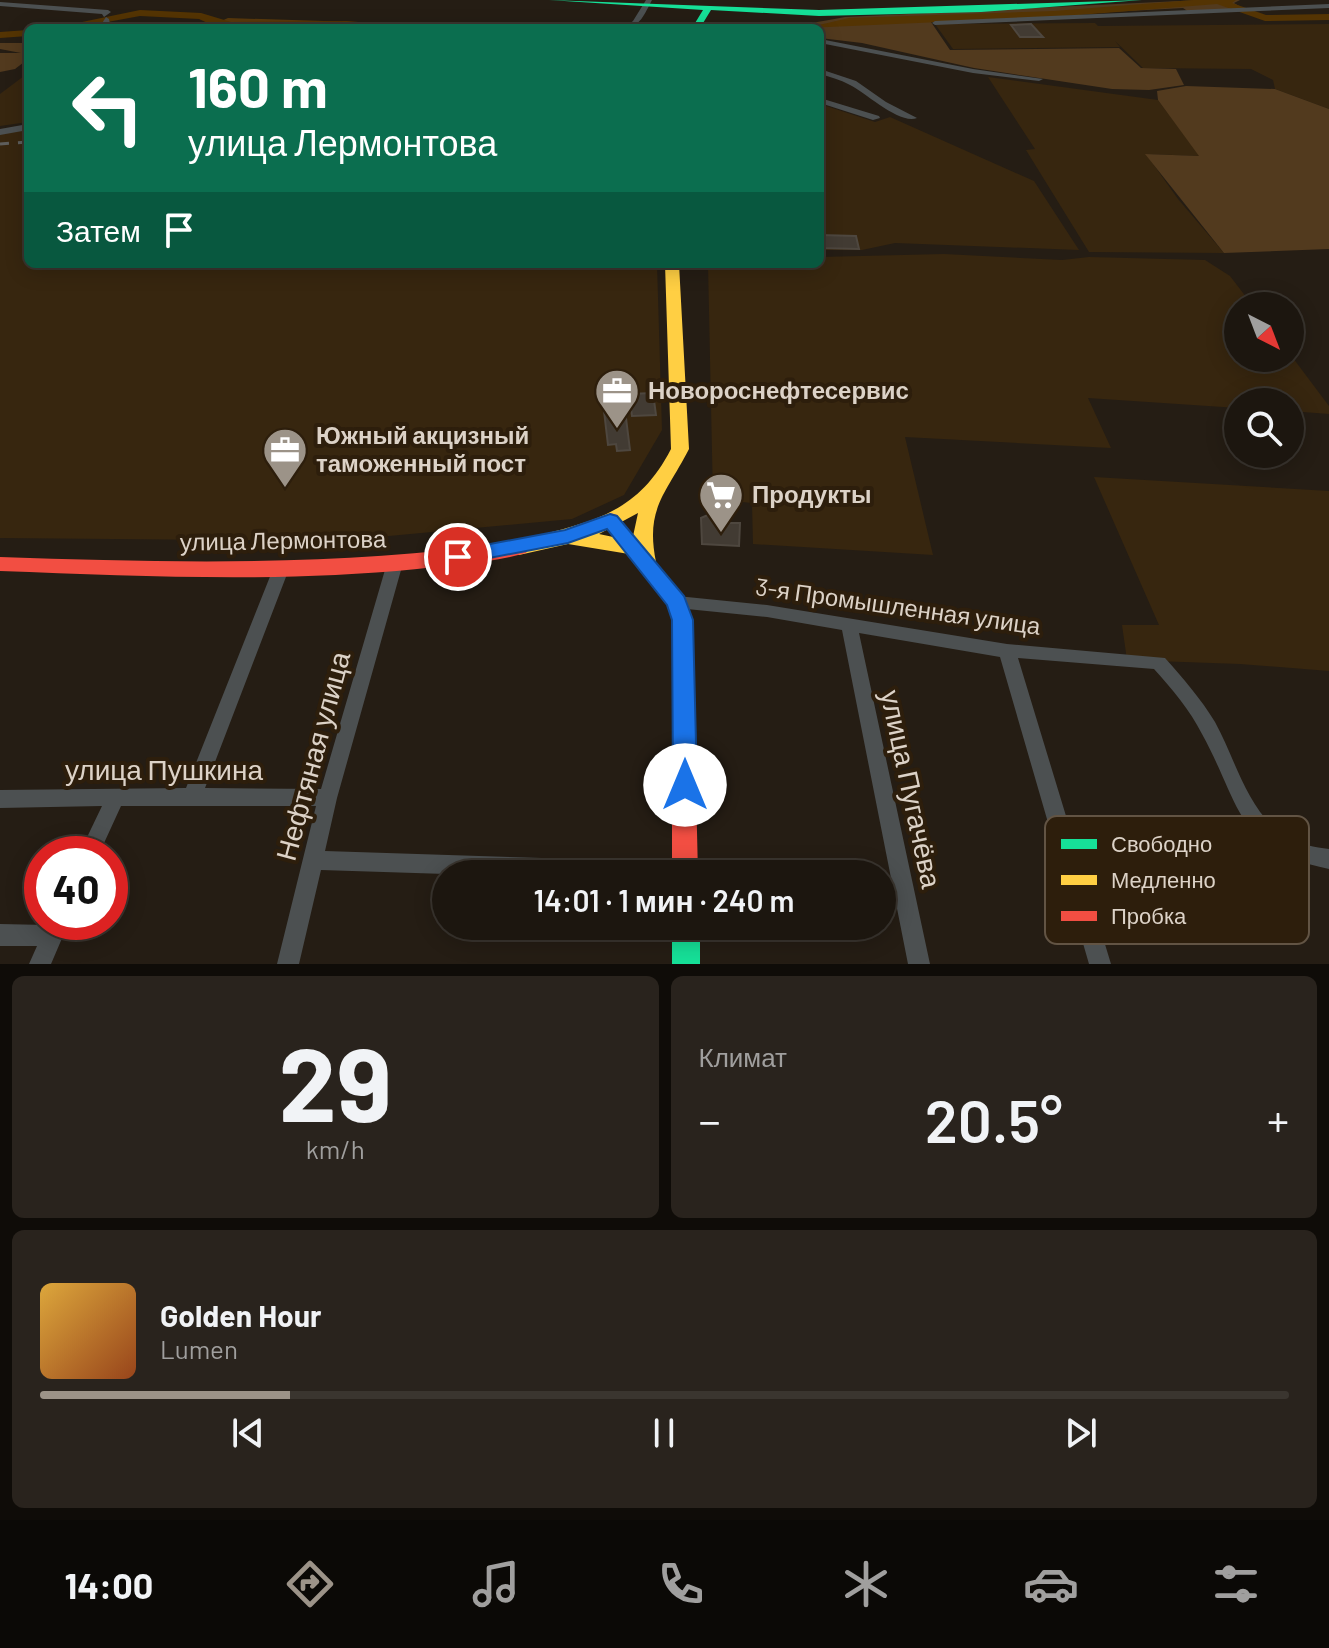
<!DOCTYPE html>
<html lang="ru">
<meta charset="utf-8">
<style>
body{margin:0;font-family:Barlow,sans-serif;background:#29231d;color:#f1f3f6;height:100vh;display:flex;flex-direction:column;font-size:30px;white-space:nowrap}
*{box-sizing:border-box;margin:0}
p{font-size:26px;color:#a09f9e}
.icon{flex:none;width:44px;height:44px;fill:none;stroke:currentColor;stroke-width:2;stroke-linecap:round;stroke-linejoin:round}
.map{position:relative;height:964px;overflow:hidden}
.drawer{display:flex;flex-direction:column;gap:12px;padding:12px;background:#0f0c08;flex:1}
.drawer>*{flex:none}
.top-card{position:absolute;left:24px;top:24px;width:800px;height:244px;border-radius:12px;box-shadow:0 4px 20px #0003,0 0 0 2px #3a352f;background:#0b6e4f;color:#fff;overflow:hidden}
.needle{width:52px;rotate:138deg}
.fabs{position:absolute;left:1224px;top:292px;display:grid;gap:16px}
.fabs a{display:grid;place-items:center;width:80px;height:80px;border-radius:50%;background:#1c160f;box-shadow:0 4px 20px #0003,0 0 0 2px #3a352f;font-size:40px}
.speed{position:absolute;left:24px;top:836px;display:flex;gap:16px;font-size:40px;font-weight:700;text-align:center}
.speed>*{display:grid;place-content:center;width:104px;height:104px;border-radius:50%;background:#1c160f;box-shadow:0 4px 20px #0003,0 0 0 2px #3a352f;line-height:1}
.speed .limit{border:12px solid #d22;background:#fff;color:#111}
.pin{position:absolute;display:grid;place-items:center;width:68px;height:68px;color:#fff;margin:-34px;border:4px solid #fff;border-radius:50%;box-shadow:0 2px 8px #0007}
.me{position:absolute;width:88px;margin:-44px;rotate:0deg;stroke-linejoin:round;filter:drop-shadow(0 0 6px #0008)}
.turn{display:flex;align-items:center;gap:28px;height:168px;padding:0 32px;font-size:36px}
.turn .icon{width:104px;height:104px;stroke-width:2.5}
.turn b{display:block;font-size:56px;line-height:68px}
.then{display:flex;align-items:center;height:76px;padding:0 32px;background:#0003;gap:16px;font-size:30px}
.big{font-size:60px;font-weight:600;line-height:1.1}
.drawer .widget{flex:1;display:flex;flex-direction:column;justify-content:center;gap:12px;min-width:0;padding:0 28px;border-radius:12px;background:#29231d}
.drawer .dial{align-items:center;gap:0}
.dial b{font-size:104px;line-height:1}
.song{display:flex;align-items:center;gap:24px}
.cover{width:96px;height:96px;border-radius:12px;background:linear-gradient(135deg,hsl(40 70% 55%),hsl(20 70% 35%))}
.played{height:8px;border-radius:4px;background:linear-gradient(90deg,#9c9388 20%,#3a352f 20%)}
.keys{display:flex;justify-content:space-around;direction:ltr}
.heat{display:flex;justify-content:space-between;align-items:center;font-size:44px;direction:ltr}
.drawer .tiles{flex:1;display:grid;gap:12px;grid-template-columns:1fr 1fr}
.widget:last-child{grid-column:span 2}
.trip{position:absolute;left:432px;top:860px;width:464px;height:80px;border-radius:40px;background:#1c160f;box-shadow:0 4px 20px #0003,0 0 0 2px #3a352f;font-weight:600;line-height:80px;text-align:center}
.menu{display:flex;height:128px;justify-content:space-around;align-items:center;background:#0b0906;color:#a09f9e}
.menu .icon{width:56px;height:56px}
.menu .selected{color:#9c9388}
.menu b{font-size:36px;color:#f1f3f6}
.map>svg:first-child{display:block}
.built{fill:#37260f}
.green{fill:#523a1e}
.forest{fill:#59390c}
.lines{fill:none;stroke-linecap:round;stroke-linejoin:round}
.river{fill:#543403;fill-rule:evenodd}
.building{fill:#423b33;stroke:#4e473f;stroke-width:2}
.street{fill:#4c5051;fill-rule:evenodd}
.fast{fill:#16e098;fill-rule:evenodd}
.slow{fill:#ffcf43;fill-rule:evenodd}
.jam{fill:#f24e42;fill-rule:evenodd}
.rail{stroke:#5e5e5c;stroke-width:3;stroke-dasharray:9 9;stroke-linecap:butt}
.route{fill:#1a73e8;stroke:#114b97;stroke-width:2}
.labels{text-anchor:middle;stroke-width:8;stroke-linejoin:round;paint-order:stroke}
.poi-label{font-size:24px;font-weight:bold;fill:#dcd2c7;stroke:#2d1e0c;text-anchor:start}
.street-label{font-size:24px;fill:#dcd2c7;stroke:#2d1e0c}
.near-street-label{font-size:28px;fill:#dcd2c7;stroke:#2d1e0c}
.key{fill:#2d1e0c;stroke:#625444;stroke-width:2}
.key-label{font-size:22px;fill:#dcd2c7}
</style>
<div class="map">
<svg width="1329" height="964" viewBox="0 0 1329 964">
<rect width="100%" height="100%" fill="#251d14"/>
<g class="built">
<polygon points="1095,23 1098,26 1329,24 1329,109 1275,89 1273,80 1251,69 1143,68 1115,41 1120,47 953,49 935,24"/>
<polygon points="28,73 28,122 0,126 0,94"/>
<polygon points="988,77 1158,100 1200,156 1146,154 1178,199 1224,253 1089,252 1026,150 1035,149"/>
<polygon points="820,104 875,122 890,117 1034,181 1079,250 895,243 862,250 820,250"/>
<polygon points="28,129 28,264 657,264 662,430 624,495 572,519 335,541 0,538 0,134"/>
<polygon points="944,254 1062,260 1089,257 1205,260 1230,276 1253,306 1238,306 1238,358 1290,358 1290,354 1329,406 1329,414 1290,411 1290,402 1238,402 1238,408 1088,398 1111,448 905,437 933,555 753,544 752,503 713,499 708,264 820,264 820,257"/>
<polygon points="1094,477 1329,491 1329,671 1240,664 1127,660 1122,625 1159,625"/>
</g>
<g class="green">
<path d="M 1201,0 L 1240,0 L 1234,3 L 1244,9 L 1189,12 L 1183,8 L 931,22 L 950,50 L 1119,48 L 1141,68 L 1176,69 L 1184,85 L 1149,90 L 1112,89 L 974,68 L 862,43 L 820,38 L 820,28 L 702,28 L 708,22 C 747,38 805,24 845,17 Z"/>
<polygon points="0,43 28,43 28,59 15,69 0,72 0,53 21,53 0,49"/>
<polygon points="1186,86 1275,89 1329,109 1329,249 1224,253 1145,154 1199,156 1158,100 1157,91"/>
</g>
<polygon class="forest" points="228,18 386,23 435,28 212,25"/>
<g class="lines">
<g class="river">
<polygon points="1193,0 1236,0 1232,3 1266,15 1329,14 1329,20 1265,21 1217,4 1054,17 806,28 849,18 1054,11"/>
<polygon points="140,10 201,13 231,22 347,21 394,25 399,28 228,28 214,26 199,19 140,16 75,28 53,28"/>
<polygon points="679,22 712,28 655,28"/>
<polygon points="28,30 28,36 0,38 0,32"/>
</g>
</g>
<g class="building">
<polygon points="1031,24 1043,37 1020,37 1011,25"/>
<polygon points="820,235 856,236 859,249 820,248"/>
<polygon points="653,393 656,415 632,416 629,394"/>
<polygon points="625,410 630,450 617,451 616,444 608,445 604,411"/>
<polygon points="710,514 726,514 729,523 740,523 739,546 702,544 701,518"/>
</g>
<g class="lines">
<g class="street">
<path d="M 646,0 L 652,0 C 645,13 640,28 624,28 L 633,21 Z"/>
<polygon points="0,2 108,10 111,12 104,17 102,14 0,6"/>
<polygon points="1329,4 1329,8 935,25 932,23 935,21"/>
<polygon points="106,17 109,19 110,24 106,28 99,28"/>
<polygon points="601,26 604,27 605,28 598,28"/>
<polygon points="820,39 973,69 1043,79 1039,81 973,73 820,43"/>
<path d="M 820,69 L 856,81 L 886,102 L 917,118 C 900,125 866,93 850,85 C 841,80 830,77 820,74 Z"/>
<polygon points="820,98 879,116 880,118 873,120 820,103"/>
<polygon points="28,124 28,130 0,135 0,129"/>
<polygon points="395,557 400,559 403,563 337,798 325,851 542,858 549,861 552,868 549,874 446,874 321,870 299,964 277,964 316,806 121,806 99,854 79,854 102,806 0,808 0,790 186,788 273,569 276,565 286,565 289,569 205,788 321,789 387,563 390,559"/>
<path d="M 677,596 L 767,605 L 1007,644 L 1165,658 C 1183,678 1201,699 1215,722 C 1236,760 1248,814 1287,837 C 1300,845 1315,847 1329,849 L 1329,869 C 1235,849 1242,807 1202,734 C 1190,710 1172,689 1154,669 L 1018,658 L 1111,964 L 1089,964 L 1000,657 L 859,633 L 930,964 L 908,964 L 842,630 L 767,617 L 677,608 L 671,606 L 669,602 L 671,598 Z"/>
<polygon points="48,922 69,922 51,964 29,964 37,946 0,946 0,924 47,925"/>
</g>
<g class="fast">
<polygon points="549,0 819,10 1142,0 981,12 819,16 711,10 700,28 692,28 703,10"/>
<rect x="672" y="926" width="28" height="38"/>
</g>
<path class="slow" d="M 665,264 L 679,264 L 689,449 C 666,494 645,508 656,562 L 653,567 L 639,567 L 635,555 L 568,544 L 519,555 L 512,553 L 509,548 L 512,543 C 582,522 634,521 671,449 ZM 638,513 L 632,541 L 599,534 Z"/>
<g class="jam">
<polygon points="610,513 617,515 684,597 692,620 698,874 672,874 672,620 667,605 601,520"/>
<path d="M 519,541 L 526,543 L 529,548 L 526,553 C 491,563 452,565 417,569 C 278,583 139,576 0,571 L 0,557 C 174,563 346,567 519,541 Z"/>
</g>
<polyline class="rail" points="0,144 28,142"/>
</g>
<polygon class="route" points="610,514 617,516 684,596 693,620 697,785 693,793 685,796 676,793 673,785 672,620 667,605 607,529 568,543 458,564 451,562 448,557 451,552 458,550 565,530"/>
<defs>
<g id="office-pin" transform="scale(2.3)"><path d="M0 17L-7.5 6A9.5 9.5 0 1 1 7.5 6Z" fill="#9c9388" stroke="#2d1e0c"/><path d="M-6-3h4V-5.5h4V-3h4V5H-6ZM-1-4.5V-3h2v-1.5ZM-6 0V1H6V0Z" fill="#fff"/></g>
<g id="supermarket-pin" transform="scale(2.3)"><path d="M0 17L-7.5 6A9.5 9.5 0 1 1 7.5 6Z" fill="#9c9388" stroke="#2d1e0c"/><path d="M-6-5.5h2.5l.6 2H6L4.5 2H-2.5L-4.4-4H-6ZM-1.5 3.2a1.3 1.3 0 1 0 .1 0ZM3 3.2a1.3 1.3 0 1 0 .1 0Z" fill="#fff"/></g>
</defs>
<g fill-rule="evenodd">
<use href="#office-pin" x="617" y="391"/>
<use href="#office-pin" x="285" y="450"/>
<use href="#supermarket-pin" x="721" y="495"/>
</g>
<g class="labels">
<g class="poi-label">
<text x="648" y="399">Новороснефтесервис</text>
<text x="316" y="444">Южный акцизный<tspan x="316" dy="28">таможенный пост</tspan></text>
<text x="752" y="503">Продукты</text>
</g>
<g class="street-label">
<text transform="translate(283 541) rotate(-1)" y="8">улица Лермонтова</text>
<text transform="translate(898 607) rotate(8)" y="8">3-я Промышленная улица</text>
</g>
<g class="near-street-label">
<text transform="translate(313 756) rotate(-75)" y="10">Нефтяная улица</text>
<text x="164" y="780">улица Пушкина</text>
<text transform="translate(911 789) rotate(78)" y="10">улица Пугачёва</text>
</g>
</g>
<rect x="1045" y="816" width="264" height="128" rx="12" class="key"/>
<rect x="1061" y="839" width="36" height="10" fill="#16e098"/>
<rect x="1061" y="875" width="36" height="10" fill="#ffcf43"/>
<rect x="1061" y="911" width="36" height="10" fill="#f24e42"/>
<g class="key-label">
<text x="1111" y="852">Свободно</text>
<text x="1111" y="888">Медленно</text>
<text x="1111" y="924">Пробка</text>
</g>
</svg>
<div class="fabs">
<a><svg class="needle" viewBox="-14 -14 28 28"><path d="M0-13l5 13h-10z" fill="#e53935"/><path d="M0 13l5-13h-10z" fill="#a09f9e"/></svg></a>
<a><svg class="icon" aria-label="search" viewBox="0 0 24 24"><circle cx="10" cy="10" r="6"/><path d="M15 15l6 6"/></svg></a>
</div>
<div class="speed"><div class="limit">40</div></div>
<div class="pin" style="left:458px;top:557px;background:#d93025"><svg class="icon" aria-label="arrive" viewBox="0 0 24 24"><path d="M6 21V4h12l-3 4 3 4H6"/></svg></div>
<svg class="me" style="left:685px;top:785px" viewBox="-20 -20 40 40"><circle r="19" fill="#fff"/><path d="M0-13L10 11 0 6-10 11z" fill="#1a73e8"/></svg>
<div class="trip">14:01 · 1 мин · 240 m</div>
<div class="top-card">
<div class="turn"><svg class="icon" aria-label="left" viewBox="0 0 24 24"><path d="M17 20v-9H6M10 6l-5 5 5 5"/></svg><div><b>160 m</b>улица Лермонтова</div></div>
<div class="then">Затем<svg class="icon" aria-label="arrive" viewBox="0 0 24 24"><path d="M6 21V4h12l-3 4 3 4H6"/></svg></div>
</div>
</div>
<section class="drawer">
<div class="tiles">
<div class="widget dial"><b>29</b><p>km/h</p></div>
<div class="widget"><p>Климат</p>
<div class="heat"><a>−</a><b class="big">20.5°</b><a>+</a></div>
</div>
<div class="widget">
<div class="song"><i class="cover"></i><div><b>Golden Hour</b><p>Lumen</p></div></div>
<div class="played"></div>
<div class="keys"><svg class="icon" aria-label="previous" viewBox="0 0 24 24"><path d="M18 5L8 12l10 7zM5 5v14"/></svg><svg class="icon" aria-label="pause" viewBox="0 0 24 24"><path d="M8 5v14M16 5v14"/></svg><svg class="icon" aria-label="next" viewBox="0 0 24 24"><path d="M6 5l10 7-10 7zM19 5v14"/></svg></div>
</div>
</div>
</section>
<nav class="menu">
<b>14:00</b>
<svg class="icon selected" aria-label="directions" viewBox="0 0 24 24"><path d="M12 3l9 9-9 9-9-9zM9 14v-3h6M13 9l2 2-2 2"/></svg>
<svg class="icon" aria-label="music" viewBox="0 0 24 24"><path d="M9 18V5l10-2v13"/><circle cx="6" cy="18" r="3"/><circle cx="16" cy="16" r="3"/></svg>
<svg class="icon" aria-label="phone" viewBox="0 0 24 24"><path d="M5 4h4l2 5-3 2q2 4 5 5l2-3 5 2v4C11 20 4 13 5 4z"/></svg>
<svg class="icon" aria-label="climate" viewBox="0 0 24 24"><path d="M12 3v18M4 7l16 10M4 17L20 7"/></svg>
<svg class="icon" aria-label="car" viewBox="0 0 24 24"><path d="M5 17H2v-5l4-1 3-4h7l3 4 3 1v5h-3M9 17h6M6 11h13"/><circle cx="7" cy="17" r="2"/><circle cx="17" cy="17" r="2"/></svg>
<svg class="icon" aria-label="filters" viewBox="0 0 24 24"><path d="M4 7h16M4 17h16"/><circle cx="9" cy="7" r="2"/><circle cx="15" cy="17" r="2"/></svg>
</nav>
